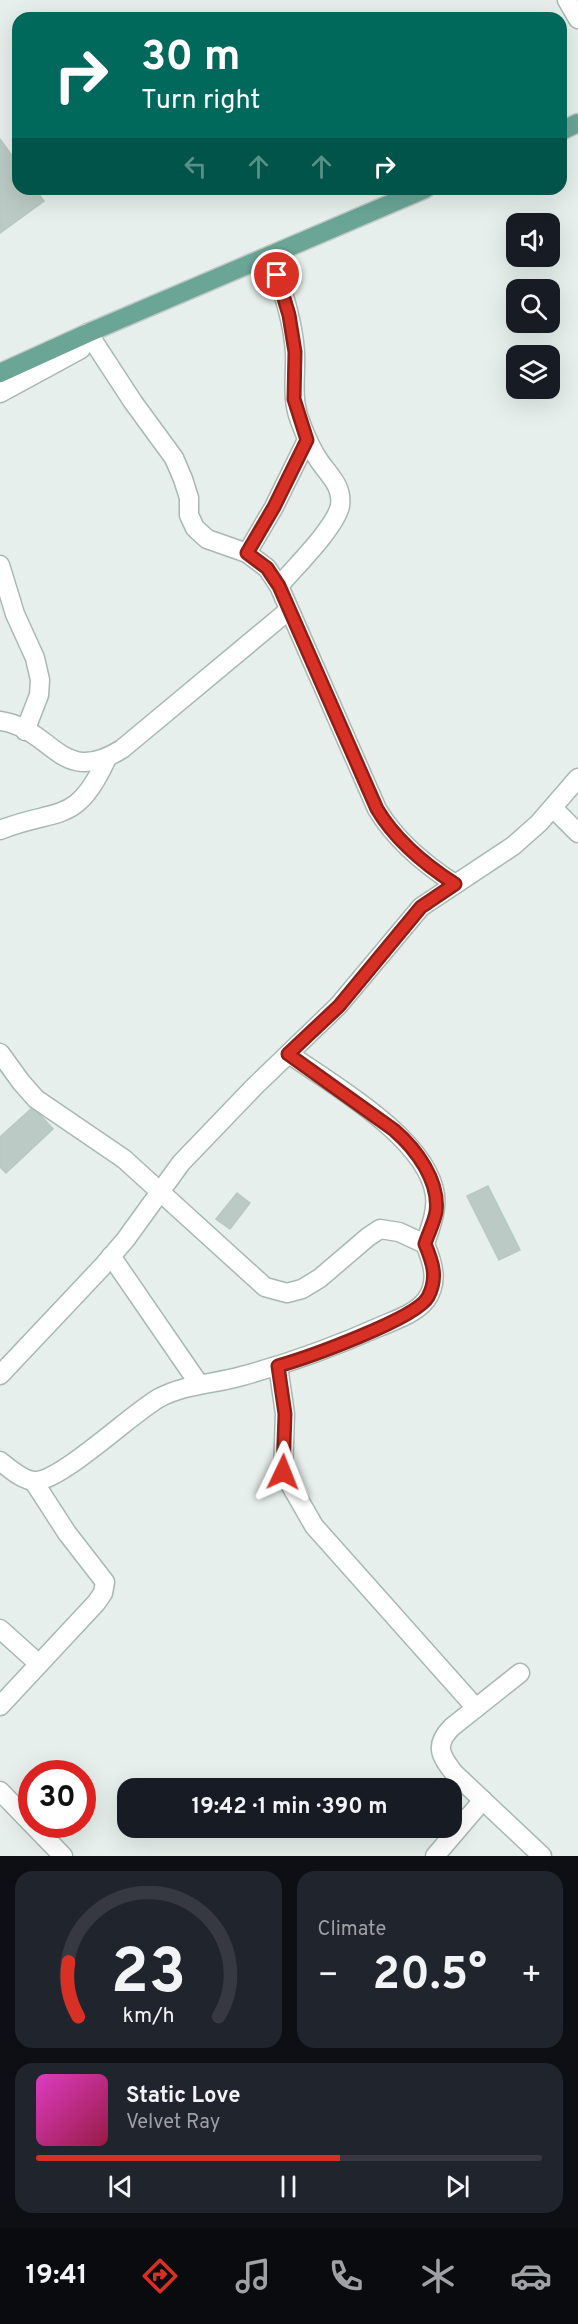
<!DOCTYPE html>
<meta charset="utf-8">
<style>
body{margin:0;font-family:Overpass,sans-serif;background:#20242c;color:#f1f3f6;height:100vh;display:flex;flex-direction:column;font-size:22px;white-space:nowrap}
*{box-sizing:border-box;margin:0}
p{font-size:20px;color:#9ea1a6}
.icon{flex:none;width:33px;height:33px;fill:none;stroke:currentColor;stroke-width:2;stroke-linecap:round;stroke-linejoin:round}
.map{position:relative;height:1856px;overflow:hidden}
.side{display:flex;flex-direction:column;gap:15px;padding:15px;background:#0d0f14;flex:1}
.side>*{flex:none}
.top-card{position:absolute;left:12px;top:12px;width:555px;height:183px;border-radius:18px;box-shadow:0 6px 24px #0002;background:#00695c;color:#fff;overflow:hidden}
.tools{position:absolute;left:506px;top:213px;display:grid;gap:12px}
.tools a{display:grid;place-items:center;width:54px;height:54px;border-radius:12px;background:#171b24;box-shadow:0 6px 24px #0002;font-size:30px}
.speed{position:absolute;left:18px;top:1760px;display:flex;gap:12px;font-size:30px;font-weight:700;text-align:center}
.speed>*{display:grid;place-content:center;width:78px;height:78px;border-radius:50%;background:#171b24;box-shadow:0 6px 24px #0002;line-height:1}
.speed .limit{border:9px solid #d22;background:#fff;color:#111}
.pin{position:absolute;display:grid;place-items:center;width:51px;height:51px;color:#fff;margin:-26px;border:3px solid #fff;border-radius:50%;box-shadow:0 2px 6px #0007}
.me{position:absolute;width:66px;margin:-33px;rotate:2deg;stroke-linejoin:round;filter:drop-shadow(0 0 4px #0008)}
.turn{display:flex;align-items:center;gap:21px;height:126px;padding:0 30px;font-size:27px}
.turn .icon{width:78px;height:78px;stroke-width:2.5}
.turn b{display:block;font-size:42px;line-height:51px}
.lanes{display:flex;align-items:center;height:57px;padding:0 30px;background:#0003;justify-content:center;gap:30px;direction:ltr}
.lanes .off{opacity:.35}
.big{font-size:45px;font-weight:700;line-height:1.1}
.side .widget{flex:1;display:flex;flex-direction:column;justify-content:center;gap:9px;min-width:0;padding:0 21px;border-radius:18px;background:#20242c}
.side .dial{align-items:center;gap:0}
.dial svg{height:156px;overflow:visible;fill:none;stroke:#363941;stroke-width:7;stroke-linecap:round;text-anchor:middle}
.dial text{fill:#f1f3f6;stroke:none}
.song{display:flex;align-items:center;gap:18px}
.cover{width:72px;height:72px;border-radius:9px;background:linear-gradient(135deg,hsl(310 70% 55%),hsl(340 70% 35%))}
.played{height:6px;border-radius:3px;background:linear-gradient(90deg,#d93025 60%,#363941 60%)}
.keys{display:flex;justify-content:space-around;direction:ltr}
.heat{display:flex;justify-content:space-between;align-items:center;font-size:33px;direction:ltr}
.side .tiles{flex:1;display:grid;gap:15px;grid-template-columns:1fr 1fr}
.widget:last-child{grid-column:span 2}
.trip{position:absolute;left:117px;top:1778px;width:345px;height:60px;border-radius:18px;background:#171b24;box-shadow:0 6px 24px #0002;font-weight:700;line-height:60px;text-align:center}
.menu{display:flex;height:96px;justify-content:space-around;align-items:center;background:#090b0e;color:#9ea1a6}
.menu .icon{width:42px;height:42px}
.menu .on{color:#d93025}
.menu b{font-size:27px;color:#f1f3f6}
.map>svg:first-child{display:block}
.building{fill:#bbcac4;stroke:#b8c9c2;stroke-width:1.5}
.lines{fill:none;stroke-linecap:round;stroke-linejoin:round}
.minor-casing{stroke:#a8b8b2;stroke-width:21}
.major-casing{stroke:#c2cac8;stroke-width:21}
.minor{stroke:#fff;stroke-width:18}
.major{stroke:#6aa596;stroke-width:18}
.route-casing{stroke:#8d1f18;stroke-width:15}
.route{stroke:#d93025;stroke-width:10}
</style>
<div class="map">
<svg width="578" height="1856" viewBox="0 0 578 1856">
<rect width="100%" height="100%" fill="#e6efeb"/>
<g class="building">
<polygon points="0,139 18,164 18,189 35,189 44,201 0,233"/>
<polygon points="33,1107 53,1129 6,1173 0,1167 0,1137"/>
<polygon points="488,1186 520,1250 499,1260 467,1196"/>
<polygon points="237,1193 250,1203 230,1229 216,1219"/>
</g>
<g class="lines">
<g class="minor-casing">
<g id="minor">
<polyline points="567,0 578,19"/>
<path d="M 271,255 C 281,287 293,319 295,353 C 296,376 291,398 300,421 C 305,435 311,449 320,462 C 330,476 343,487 340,506 C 335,528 295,567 279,586"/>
<path d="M 88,333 L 133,402 L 174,458 L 183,479 L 189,498 L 189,515 L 195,528 L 207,539 L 247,553 L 267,568 L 279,586 L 377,809 C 396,841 424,864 455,884"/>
<polyline points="0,393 81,349 88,333"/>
<polyline points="247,553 274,507 307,440"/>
<polyline points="0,565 15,614 35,658 40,680 39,695 25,731"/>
<path d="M 0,721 C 53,728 60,788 122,749 L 289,610"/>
<polyline points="553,808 578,833"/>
<path d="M 0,830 C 59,807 76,826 107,758"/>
<path d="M 0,1053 L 21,1082 L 36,1099 L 124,1159 L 265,1287 L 287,1293 L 302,1289 L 320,1278 L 368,1237 L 380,1229 L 399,1232 L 425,1244 C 433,1263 439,1282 426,1300 C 415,1314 395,1320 379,1327 C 334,1347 290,1363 242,1376 C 214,1384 185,1384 159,1398 C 132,1413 60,1482 35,1481 C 23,1481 9,1468 0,1461"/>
<path d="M 289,1054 C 333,1085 427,1138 435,1195 C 437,1212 430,1228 425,1244"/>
<polyline points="111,1256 199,1384"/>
<polyline points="278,1366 285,1414 283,1472 314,1526 476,1708"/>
<polyline points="0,1375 102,1267 126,1239 181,1163 255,1086 338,1006 421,907 513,846 539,823 578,778"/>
<polyline points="0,1629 39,1664"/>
<path d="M 520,1673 L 452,1727 C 434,1745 440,1755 454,1773 L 542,1856"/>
<polyline points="0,1706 96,1603 103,1593 105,1582 67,1533 34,1482"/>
<polyline points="0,1791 63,1856"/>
<polyline points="435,1856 483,1800"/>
</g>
</g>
<g class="major-casing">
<g id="major">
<polyline points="561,131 578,123"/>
<polyline points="0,373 88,333 425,189"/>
</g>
</g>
<use href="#minor" class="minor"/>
<use href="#major" class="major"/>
</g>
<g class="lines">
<g class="route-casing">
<path id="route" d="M 277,275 L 289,315 L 295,352 L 294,399 L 307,440 L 274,507 L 247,553 L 267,568 L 279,586 L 377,809 C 396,841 424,864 455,884 L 421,907 L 339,1006 L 288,1054 L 394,1130 C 416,1149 440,1181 436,1212 C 434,1223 428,1234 425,1244 C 433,1263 438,1278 428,1297 C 416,1319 306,1358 278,1366 L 285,1414 L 283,1472"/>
</g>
<use href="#route" class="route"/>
</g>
</svg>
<div class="tools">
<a><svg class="icon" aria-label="sound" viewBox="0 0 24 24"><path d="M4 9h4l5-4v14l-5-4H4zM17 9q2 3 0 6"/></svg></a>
<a><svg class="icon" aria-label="search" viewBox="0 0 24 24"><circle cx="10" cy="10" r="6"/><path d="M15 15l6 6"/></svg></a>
<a><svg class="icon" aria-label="layers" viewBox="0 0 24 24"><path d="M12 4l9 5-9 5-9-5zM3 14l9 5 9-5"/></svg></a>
</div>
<div class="speed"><div class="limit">30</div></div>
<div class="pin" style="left:277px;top:275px;background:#d93025"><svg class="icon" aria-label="arrive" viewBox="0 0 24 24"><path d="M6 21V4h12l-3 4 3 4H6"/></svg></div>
<svg class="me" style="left:283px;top:1472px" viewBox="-20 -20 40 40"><path d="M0-17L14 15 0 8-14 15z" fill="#d93025" stroke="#fff" stroke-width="4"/></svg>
<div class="trip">19:42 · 1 min · 390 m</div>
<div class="top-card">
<div class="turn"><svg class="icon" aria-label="right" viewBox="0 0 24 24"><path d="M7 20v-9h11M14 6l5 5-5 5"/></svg><div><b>30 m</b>Turn right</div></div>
<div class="lanes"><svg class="icon off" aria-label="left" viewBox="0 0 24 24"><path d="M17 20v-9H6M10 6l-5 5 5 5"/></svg><svg class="icon off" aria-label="ahead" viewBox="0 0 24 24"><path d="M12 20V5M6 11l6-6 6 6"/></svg><svg class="icon off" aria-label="ahead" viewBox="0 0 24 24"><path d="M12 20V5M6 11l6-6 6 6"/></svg><svg class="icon" aria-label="right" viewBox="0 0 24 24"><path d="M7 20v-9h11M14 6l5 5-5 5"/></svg></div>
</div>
</div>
<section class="side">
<div class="tiles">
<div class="widget dial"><svg viewBox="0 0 100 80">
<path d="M14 69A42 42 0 1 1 86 69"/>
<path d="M14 69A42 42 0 0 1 9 41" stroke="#d93025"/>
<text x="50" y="56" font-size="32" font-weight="700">23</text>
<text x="50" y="72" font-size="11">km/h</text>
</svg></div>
<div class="widget"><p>Climate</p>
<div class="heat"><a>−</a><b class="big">20.5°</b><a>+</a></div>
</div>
<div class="widget">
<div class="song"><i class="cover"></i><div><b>Static Love</b><p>Velvet Ray</p></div></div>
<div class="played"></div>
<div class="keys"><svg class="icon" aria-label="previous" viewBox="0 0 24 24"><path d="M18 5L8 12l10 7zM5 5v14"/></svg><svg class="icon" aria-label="pause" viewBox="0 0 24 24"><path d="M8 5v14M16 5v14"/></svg><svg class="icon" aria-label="next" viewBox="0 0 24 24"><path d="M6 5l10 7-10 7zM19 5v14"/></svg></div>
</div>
</div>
</section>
<nav class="menu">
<b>19:41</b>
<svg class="icon on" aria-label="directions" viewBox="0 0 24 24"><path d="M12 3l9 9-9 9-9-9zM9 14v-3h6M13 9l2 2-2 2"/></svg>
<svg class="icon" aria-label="music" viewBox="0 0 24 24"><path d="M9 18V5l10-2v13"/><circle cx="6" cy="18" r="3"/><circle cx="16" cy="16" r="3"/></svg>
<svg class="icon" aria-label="phone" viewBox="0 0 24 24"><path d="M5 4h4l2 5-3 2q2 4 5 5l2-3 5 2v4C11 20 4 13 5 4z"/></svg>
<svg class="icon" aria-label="climate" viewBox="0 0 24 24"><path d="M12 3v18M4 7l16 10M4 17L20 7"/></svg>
<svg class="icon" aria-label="car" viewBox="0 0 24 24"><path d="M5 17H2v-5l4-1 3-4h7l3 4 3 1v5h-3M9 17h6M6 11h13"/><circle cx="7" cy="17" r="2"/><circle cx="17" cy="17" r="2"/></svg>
</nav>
